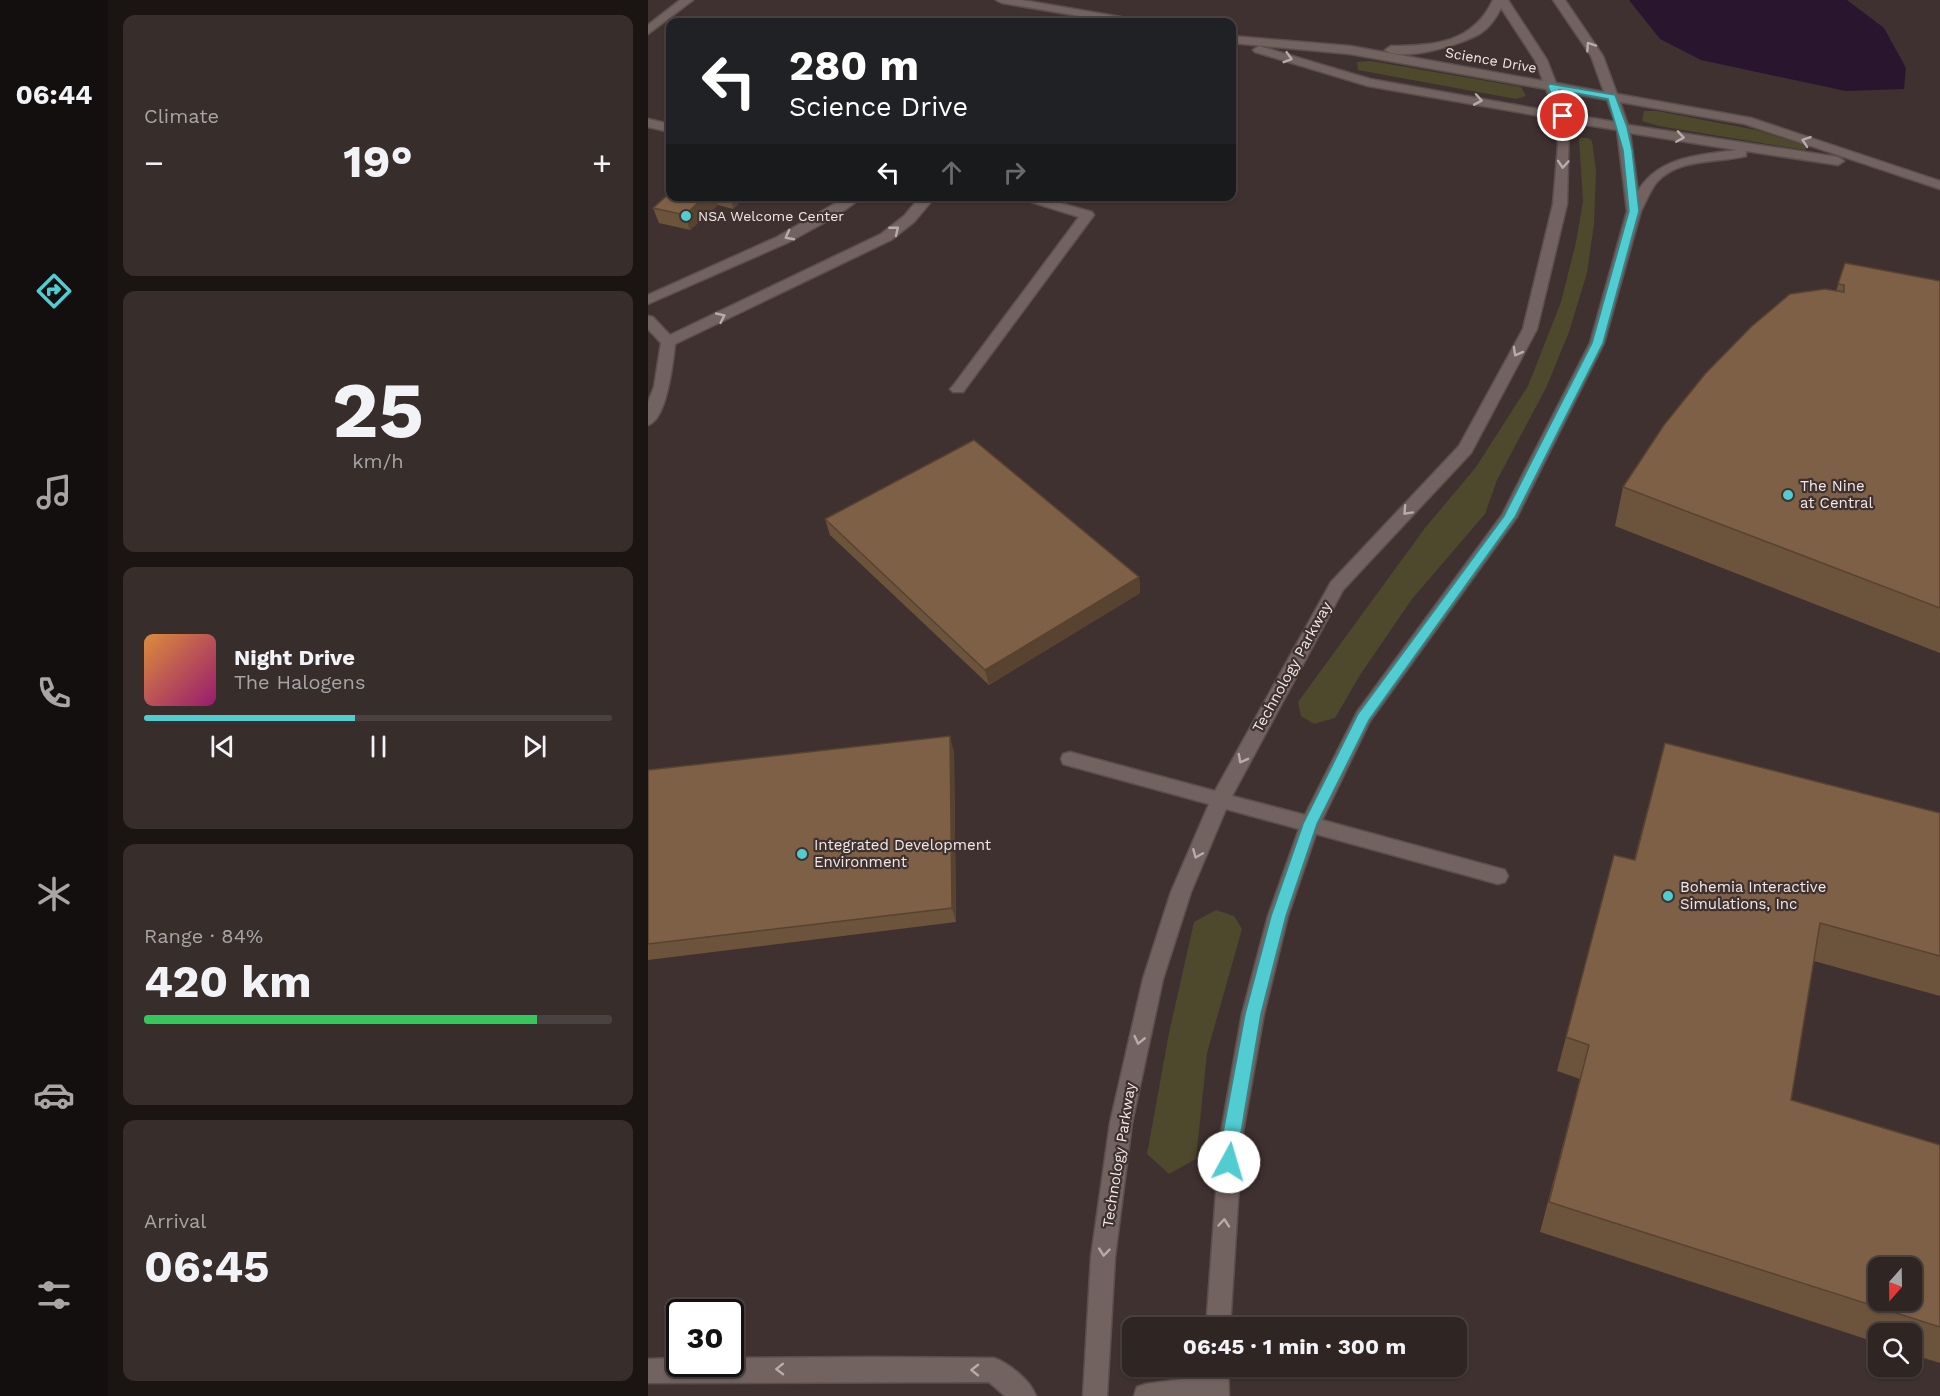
<!DOCTYPE html>
<meta charset="utf-8">
<style>
body{margin:0;font-family:"Work Sans",sans-serif;background:#372d2b;color:#f1f3f6;height:100vh;display:flex;flex-direction:column;font-size:22px;white-space:nowrap}
*{box-sizing:border-box;margin:0}
p{font-size:20px;color:#a7a5a6}
.icon{flex:none;width:33px;height:33px;fill:none;stroke:currentColor;stroke-width:2;stroke-linecap:round;stroke-linejoin:round}
.map{position:relative;flex:1;overflow:hidden}
.details{display:flex;flex-direction:column;gap:15px;padding:15px;background:#1a1413;width:540px}
.details>*{flex:none}
.banner{position:absolute;left:18px;top:18px;width:570px;height:183px;border-radius:12px;box-shadow:0 2px 4px #0004,0 0 0 2px #4a4241;background:#202124;color:#fff;overflow:hidden}
.needle{width:39px;rotate:200deg}
.tools{position:absolute;left:1220px;top:1257px;display:grid;gap:12px}
.tools a{display:grid;place-items:center;width:54px;height:54px;border-radius:12px;background:#2f2523;box-shadow:0 2px 4px #0004,0 0 0 2px #4a4241;font-size:30px}
.speed{position:absolute;left:18px;top:1299px;display:flex;gap:12px;font-size:30px;font-weight:700;text-align:center}
.speed>*{display:grid;place-content:center;width:78px;height:78px;border-radius:50%;background:#2f2523;box-shadow:0 2px 4px #0004,0 0 0 2px #4a4241;line-height:1}
.speed .limit{border:3px solid #111;border-radius:9px;background:#fff;color:#111}
.pin{position:absolute;display:grid;place-items:center;width:51px;height:51px;color:#fff;margin:-26px;border:3px solid #fff;border-radius:50%;box-shadow:0 2px 6px #0007}
.me{position:absolute;width:66px;margin:-33px;rotate:6deg;stroke-linejoin:round;filter:drop-shadow(0 0 4px #0008)}
.turn{display:flex;align-items:center;gap:21px;height:126px;padding:0 24px;font-size:27px}
.turn .icon{width:78px;height:78px;stroke-width:2.5}
.turn b{display:block;font-size:42px;line-height:51px}
.lanes{display:flex;align-items:center;height:57px;padding:0 24px;background:#0003;justify-content:center;gap:30px;direction:ltr}
.lanes .off{opacity:.35}
.big{font-size:45px;font-weight:700;line-height:1.1}
.details .tile{flex:1;display:flex;flex-direction:column;justify-content:center;gap:9px;min-width:0;padding:0 21px;border-radius:12px;background:#372d2b}
.details .dial{align-items:center;gap:0}
.dial b{font-size:78px;line-height:1}
.song{display:flex;align-items:center;gap:18px}
.cover{width:72px;height:72px;border-radius:9px;background:linear-gradient(135deg,hsl(30 70% 55%),hsl(320 70% 35%))}
.played{height:6px;border-radius:3px;background:linear-gradient(90deg,#51ccd1 45%,#4a4241 45%)}
.keys{display:flex;justify-content:space-around;direction:ltr}
.heat{display:flex;justify-content:space-between;align-items:center;font-size:33px;direction:ltr}
.charge{height:9px;border-radius:4px;background:linear-gradient(90deg,#34c759 84%,#4a4241 0)}
.trip{position:absolute;left:474px;top:1317px;width:345px;height:60px;border-radius:12px;background:#2f2523;box-shadow:0 2px 4px #0004,0 0 0 2px #4a4241;font-weight:700;line-height:60px;text-align:center}
main{display:flex;flex:1;min-height:0}
.menu{display:flex;flex-direction:column;width:108px;justify-content:space-around;align-items:center;background:#130f0e;color:#a7a5a6}
.menu .icon{width:42px;height:42px}
.menu .on{color:#51ccd1}
.menu b{font-size:27px;color:#f1f3f6}
.map>svg:first-child{display:block}
.green{fill:#4e482d}
.water{fill:#2a152f}
.lines{fill:none;stroke-linecap:round;stroke-linejoin:round}
.minor-casing{stroke:#5b4f4d;stroke-width:3}
.minor{fill:#726260;fill-rule:evenodd}
.wall{fill:#6c533c}
.shaded-wall{fill:#584331}
.building{fill:#7e6046;stroke:#584331;stroke-width:1.5;fill-rule:evenodd}
.oneway{stroke:#b8acaa}
.route{fill:#51ccd1;stroke:#358588;stroke-width:1.5}
.poi-dot{fill:#51ccd1;stroke:#3f312f;stroke-width:2}
.labels{text-anchor:middle;stroke-width:4.5;stroke-linejoin:round;paint-order:stroke}
.far-street-label{font-size:14px;fill:#f2e9e7;stroke:#3f312f}
.far-poi-label{font-size:14px;fill:#f2e9e7;stroke:#3f312f;text-anchor:start}
.poi-label{font-size:15px;fill:#f2e9e7;stroke:#3f312f;text-anchor:start}
.street-label{font-size:15px;fill:#f2e9e7;stroke:#3f312f}
</style>
<main>
<nav class="menu">
<b>06:44</b>
<svg class="icon on" aria-label="directions" viewBox="0 0 24 24"><path d="M12 3l9 9-9 9-9-9zM9 14v-3h6M13 9l2 2-2 2"/></svg>
<svg class="icon" aria-label="music" viewBox="0 0 24 24"><path d="M9 18V5l10-2v13"/><circle cx="6" cy="18" r="3"/><circle cx="16" cy="16" r="3"/></svg>
<svg class="icon" aria-label="phone" viewBox="0 0 24 24"><path d="M5 4h4l2 5-3 2q2 4 5 5l2-3 5 2v4C11 20 4 13 5 4z"/></svg>
<svg class="icon" aria-label="climate" viewBox="0 0 24 24"><path d="M12 3v18M4 7l16 10M4 17L20 7"/></svg>
<svg class="icon" aria-label="car" viewBox="0 0 24 24"><path d="M5 17H2v-5l4-1 3-4h7l3 4 3 1v5h-3M9 17h6M6 11h13"/><circle cx="7" cy="17" r="2"/><circle cx="17" cy="17" r="2"/></svg>
<svg class="icon" aria-label="filters" viewBox="0 0 24 24"><path d="M4 7h16M4 17h16"/><circle cx="9" cy="7" r="2"/><circle cx="15" cy="17" r="2"/></svg>
</nav>
<section class="details">
<div class="tile"><p>Climate</p>
<div class="heat"><a>−</a><b class="big">19°</b><a>+</a></div>
</div>
<div class="tile dial"><b>25</b><p>km/h</p></div>
<div class="tile">
<div class="song"><i class="cover"></i><div><b>Night Drive</b><p>The Halogens</p></div></div>
<div class="played"></div>
<div class="keys"><svg class="icon" aria-label="previous" viewBox="0 0 24 24"><path d="M18 5L8 12l10 7zM5 5v14"/></svg><svg class="icon" aria-label="pause" viewBox="0 0 24 24"><path d="M8 5v14M16 5v14"/></svg><svg class="icon" aria-label="next" viewBox="0 0 24 24"><path d="M6 5l10 7-10 7zM19 5v14"/></svg></div>
</div>
<div class="tile"><p>Range · 84%</p><b class="big">420 km</b><div class="charge"></div></div>
<div class="tile"><p>Arrival</p><b class="big">06:45</b></div>
</section>
<div class="map">
<svg width="1292" height="1396" viewBox="0 0 1292 1396">
<rect width="100%" height="100%" fill="#3f312f"/>
<g class="green">
<polygon points="723,61 873,87 878,96 868,99 710,70 709,62"/>
<polygon points="996,111 1009,111 1108,130 1159,146 1157,150 1011,126 994,121"/>
<polygon points="931,138 940,138 944,141 948,171 946,224 939,273 921,332 898,388 849,480 837,514 764,599 712,675 687,718 666,724 653,716 650,702 777,528 828,467 880,386 913,302 928,242 935,201"/>
<polygon points="568,910 586,916 594,929 559,1053 548,1159 521,1174 499,1154 521,1033 546,922"/>
</g>
<polygon class="water" points="981,0 1199,0 1236,28 1258,68 1256,89 1198,91 1053,60 1012,39"/>
<g class="lines">
<g class="minor-casing">
<g id="minor">
<polygon points="32,0 45,0 0,34 0,25"/>
<polygon points="348,0 374,0 484,19 490,22 467,22 354,3"/>
<path d="M 845,0 L 860,0 L 899,60 L 908,83 L 956,92 L 943,56 L 905,0 L 917,0 L 955,56 L 969,94 L 1103,118 L 1292,181 L 1292,189 L 1097,124 L 972,102 L 980,125 L 1190,157 L 1196,161 L 1190,165 L 1098,151 L 1098,156 C 1069,163 1031,158 1009,182 C 1002,190 998,202 993,211 L 956,343 L 869,517 L 722,721 L 674,820 L 850,868 L 857,870 L 860,876 L 857,882 L 850,884 L 668,834 L 640,916 L 616,1014 L 594,1138 L 582,1328 L 558,1328 L 572,1138 L 594,1014 L 620,916 L 651,829 L 578,809 L 543,892 L 515,979 L 484,1123 L 467,1257 L 459,1396 L 435,1396 L 443,1257 L 462,1123 L 495,979 L 523,892 L 561,804 L 422,766 L 415,764 L 413,759 L 415,754 L 422,752 L 567,791 L 683,582 L 811,446 L 875,329 L 905,204 L 910,146 L 909,119 L 720,86 L 607,52 L 605,50 L 611,46 L 722,79 L 907,112 L 898,89 L 702,54 L 584,43 L 584,36 L 702,46 L 895,81 L 887,60 L 853,8 C 848,18 842,27 833,33 C 816,44 753,63 737,50 L 743,46 C 786,46 825,43 845,0 ZM 911,91 L 959,100 L 967,122 L 920,114 ZM 921,122 L 969,130 L 979,211 L 942,343 L 854,515 L 709,712 L 657,815 L 584,796 L 695,590 L 823,453 L 889,329 L 919,204 ZM 982,133 L 1089,150 C 1052,155 1011,156 990,191 Z"/>
<polygon points="0,119 22,124 22,132 0,127"/>
<polygon points="200,196 216,196 190,215 139,243 0,304 0,295 129,237"/>
<path d="M 273,196 L 287,197 L 266,222 L 243,240 L 27,344 C 25,362 19,420 0,425 L 0,402 L 6,387 L 13,343 L 0,329 L 0,316 L 5,317 L 22,335 L 233,234 L 256,216 Z"/>
<polygon points="364,196 387,196 444,212 446,215 315,392 305,392 302,389 305,386 431,217"/>
<path d="M 226,1357 L 346,1358 C 362,1364 382,1380 388,1396 L 357,1396 L 341,1382 L 0,1383 L 0,1359 L 32,1358 L 32,1364 L 82,1364 L 82,1358 Z"/>
<polygon points="556,1366 580,1366 581,1396 486,1396 489,1387 498,1384 556,1376"/>
</g>
</g>
<use href="#minor" class="minor"/>
</g>
<g class="wall">
<polygon points="22,196 98,196 85,209 70,205 42,230 11,223 5,208"/>
<polygon points="1197,263 1292,281 1292,653 967,526 975,487 1188,291"/>
<polygon points="177,519 491,577 492,593 341,685 182,535"/>
<polygon points="1017,743 1292,813 1292,996 1166,961 1143,1100 1292,1145 1292,1363 1263,1354 1263,1334 1230,1334 1230,1343 892,1232 932,1079 909,1071 918,1037 986,860"/>
<polygon points="306,752 308,922 0,960 0,770"/>
</g>
<g class="shaded-wall">
<polygon points="57,196 67,196 70,205 42,230 37,215"/>
<polygon points="82,196 98,196 85,209"/>
<polygon points="491,577 492,593 341,685 337,670"/>
<polygon points="302,736 306,752 308,922 304,908"/>
</g>
<g class="building">
<polygon points="22,193 22,196 57,196 37,215 5,208"/>
<polygon points="1197,263 1292,281 1292,608 975,487 1016,425 1057,374 1104,326 1142,294 1177,289 1196,292 1196,285 1190,284"/>
<polygon points="326,440 491,577 337,670 177,519"/>
<polygon points="302,736 304,908 0,944 0,770"/>
<path d="M 1017,743 L 1292,813 L 1292,956 L 1172,923 L 1143,1100 L 1292,1145 L 1292,1327 L 901,1202 L 941,1045 L 918,1037 L 966,855 L 987,860 ZM 1230,1268 L 1263,1268 L 1263,1300 L 1230,1300 Z"/>
</g>
<defs><path id="oneway-chevron" d="M-2-3.5L2.5 0L-2 3.5" fill="none" stroke-width="1.6" stroke-linecap="round" stroke-linejoin="round" transform="scale(1.5)"/></defs>
<g class="oneway">
<use href="#oneway-chevron" transform="translate(942 46) rotate(-124)"/>
<use href="#oneway-chevron" transform="translate(640 58) rotate(16)"/>
<use href="#oneway-chevron" transform="translate(830 100) rotate(10)"/>
<use href="#oneway-chevron" transform="translate(1032 137) rotate(9)"/>
<use href="#oneway-chevron" transform="translate(1158 141) rotate(-161)"/>
<use href="#oneway-chevron" transform="translate(915 164) rotate(94)"/>
<use href="#oneway-chevron" transform="translate(247 230) rotate(-39)"/>
<use href="#oneway-chevron" transform="translate(141 236) rotate(152)"/>
<use href="#oneway-chevron" transform="translate(73 317) rotate(-25)"/>
<use href="#oneway-chevron" transform="translate(869 352) rotate(119)"/>
<use href="#oneway-chevron" transform="translate(759 511) rotate(133)"/>
<use href="#oneway-chevron" transform="translate(594 759) rotate(118)"/>
<use href="#oneway-chevron" transform="translate(549 854) rotate(113)"/>
<use href="#oneway-chevron" transform="translate(491 1040) rotate(103)"/>
<use href="#oneway-chevron" transform="translate(576 1223) rotate(-85)"/>
<use href="#oneway-chevron" transform="translate(456 1252) rotate(96)"/>
<use href="#oneway-chevron" transform="translate(132 1369) rotate(179)"/>
<use href="#oneway-chevron" transform="translate(327 1370) rotate(-179)"/>
</g>
<polygon class="route" points="902,84 967,95 979,127 984,150 991,211 955,343 867,517 721,720 669,824 638,916 613,1014 587,1168 581,1170 575,1168 572,1162 574,1138 597,1014 623,916 655,824 710,714 856,516 944,343 981,211 975,150 960,99 911,90 920,116 912,118 900,86"/>
<g class="poi-dot">
<circle cx="38" cy="216" r="6"/>
<circle cx="1140" cy="495" r="6"/>
<circle cx="154" cy="854" r="6"/>
<circle cx="1020" cy="896" r="6"/>
</g>
<g class="labels">
<g class="far-street-label">
<text transform="translate(843 60) rotate(10)" y="5">Science Drive</text>
</g>
<g class="far-poi-label">
<text x="50" y="221">NSA Welcome Center</text>
</g>
<g class="poi-label">
<text x="1152" y="491">The Nine<tspan x="1152" dy="17">at Central</tspan></text>
<text x="166" y="850">Integrated Development<tspan x="166" dy="17">Environment</tspan></text>
<text x="1032" y="892">Bohemia Interactive<tspan x="1032" dy="17">Simulations, Inc</tspan></text>
</g>
<g class="street-label">
<text transform="translate(644 667) rotate(-61)" y="5">Technology Parkway</text>
<text transform="translate(471 1155) rotate(-81)" y="5">Technology Parkway</text>
</g>
</g>
</svg>
<div class="tools">
<a><svg class="needle" viewBox="-14 -14 28 28"><path d="M0-13l5 13h-10z" fill="#e53935"/><path d="M0 13l5-13h-10z" fill="#a7a5a6"/></svg></a>
<a><svg class="icon" aria-label="search" viewBox="0 0 24 24"><circle cx="10" cy="10" r="6"/><path d="M15 15l6 6"/></svg></a>
</div>
<div class="speed"><div class="limit">30</div></div>
<div class="pin" style="left:915px;top:116px;background:#d93025"><svg class="icon" aria-label="arrive" viewBox="0 0 24 24"><path d="M6 21V4h12l-3 4 3 4H6"/></svg></div>
<svg class="me" style="left:581px;top:1162px" viewBox="-20 -20 40 40"><circle r="19" fill="#fff"/><path d="M0-13L10 11 0 6-10 11z" fill="#51ccd1"/></svg>
<div class="trip">06:45 · 1 min · 300 m</div>
<div class="banner">
<div class="turn"><svg class="icon" aria-label="left" viewBox="0 0 24 24"><path d="M17 20v-9H6M10 6l-5 5 5 5"/></svg><div><b>280 m</b>Science Drive</div></div>
<div class="lanes"><svg class="icon" aria-label="left" viewBox="0 0 24 24"><path d="M17 20v-9H6M10 6l-5 5 5 5"/></svg><svg class="icon off" aria-label="ahead" viewBox="0 0 24 24"><path d="M12 20V5M6 11l6-6 6 6"/></svg><svg class="icon off" aria-label="right" viewBox="0 0 24 24"><path d="M7 20v-9h11M14 6l5 5-5 5"/></svg></div>
</div>
</div>
</main>
